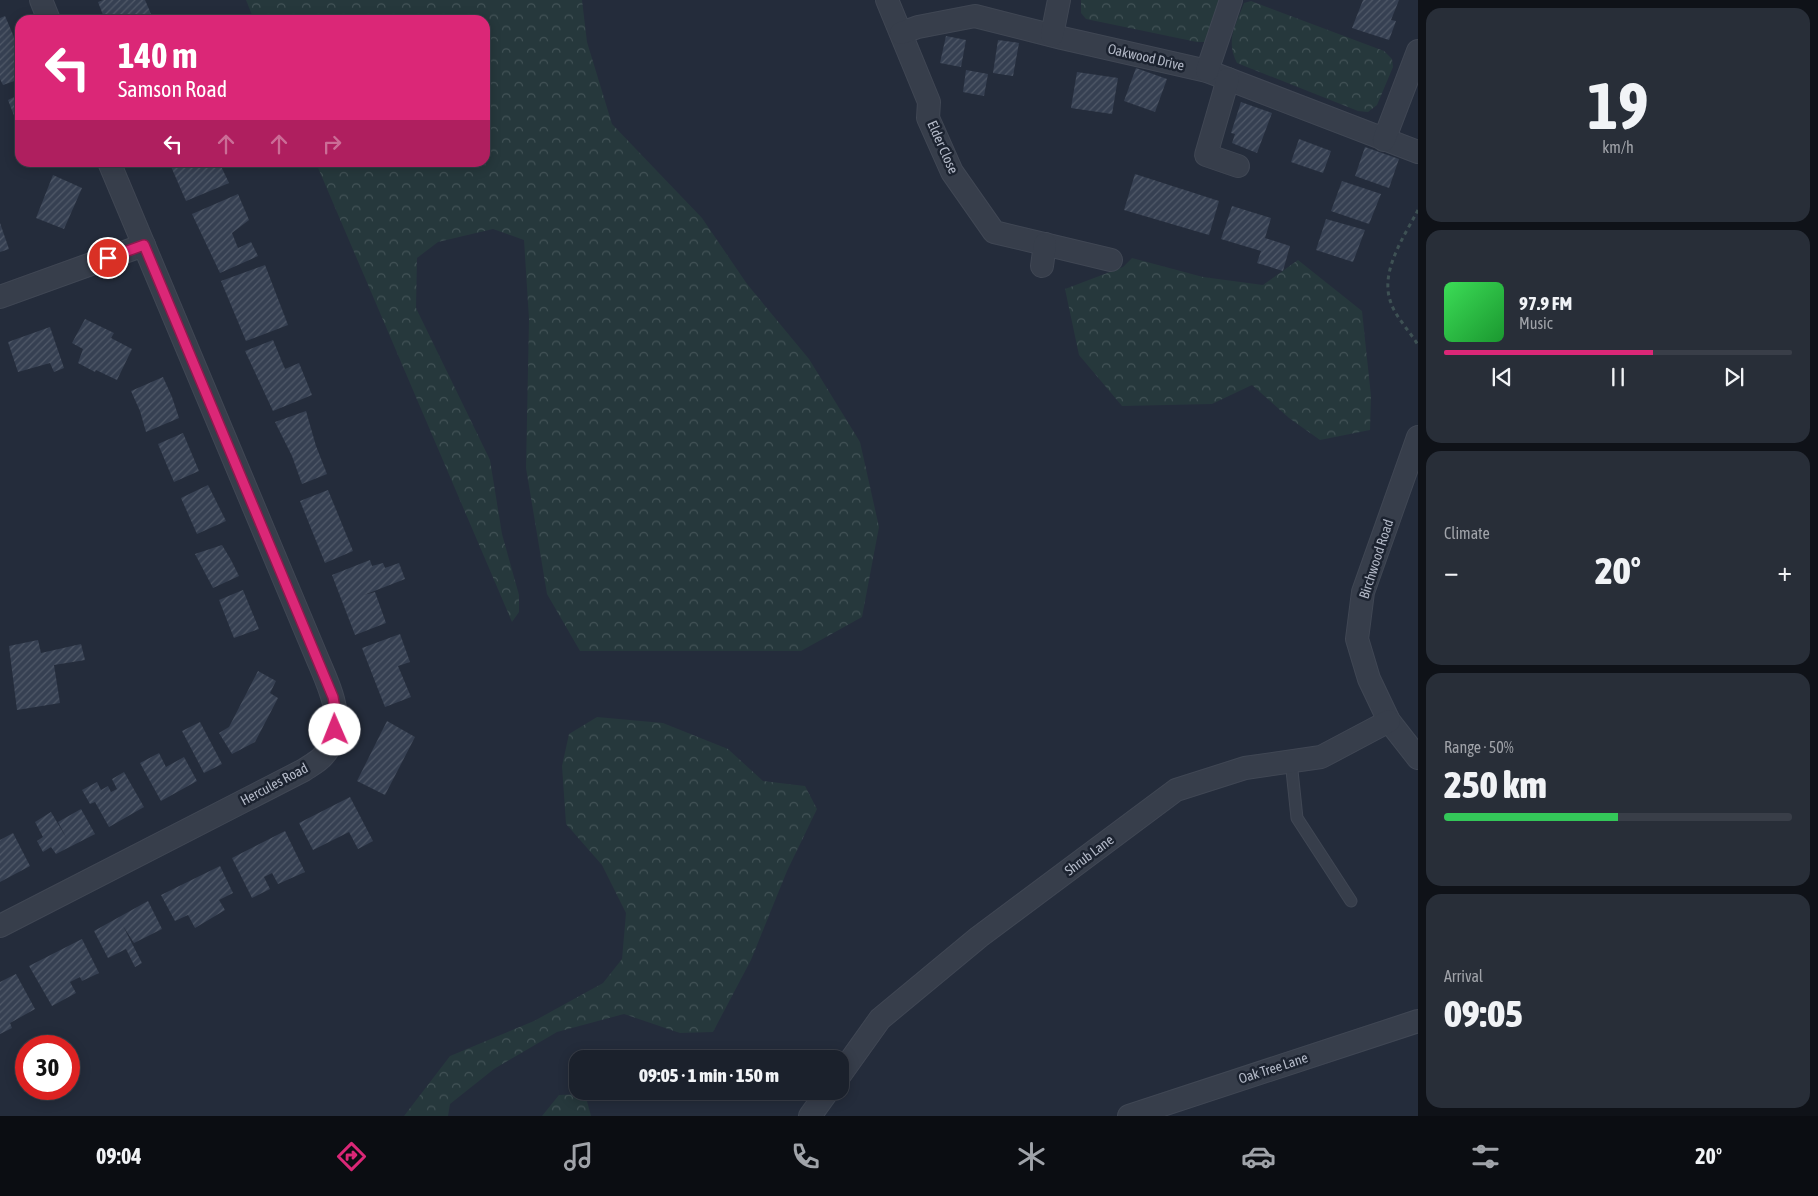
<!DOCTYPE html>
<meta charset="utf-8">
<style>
body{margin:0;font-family:"Asap Condensed",sans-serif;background:#282e38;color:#f1f3f6;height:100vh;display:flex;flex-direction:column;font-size:19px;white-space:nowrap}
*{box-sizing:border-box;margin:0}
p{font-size:16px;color:#a0a3a9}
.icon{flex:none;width:28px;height:28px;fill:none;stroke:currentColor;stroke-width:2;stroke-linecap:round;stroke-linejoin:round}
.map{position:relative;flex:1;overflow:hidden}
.details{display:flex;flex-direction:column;gap:8px;padding:8px;background:#0f1218;width:400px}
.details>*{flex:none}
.top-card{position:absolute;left:15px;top:15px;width:475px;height:152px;border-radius:15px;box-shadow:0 2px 12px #0003,0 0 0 1px #393e48;background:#db2777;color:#fff;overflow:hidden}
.speed{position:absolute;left:15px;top:1035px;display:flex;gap:10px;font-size:25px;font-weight:700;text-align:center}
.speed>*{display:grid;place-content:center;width:65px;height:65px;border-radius:50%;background:#1b212c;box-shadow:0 2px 12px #0003,0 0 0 1px #393e48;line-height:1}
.speed .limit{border:8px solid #d22;background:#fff;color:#111}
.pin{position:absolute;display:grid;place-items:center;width:42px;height:42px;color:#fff;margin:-21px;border:2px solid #fff;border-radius:50%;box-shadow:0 1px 5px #0007}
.me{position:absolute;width:55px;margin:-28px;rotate:359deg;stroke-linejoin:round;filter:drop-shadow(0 0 4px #0008)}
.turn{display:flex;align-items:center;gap:18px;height:105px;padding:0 20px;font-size:22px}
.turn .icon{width:65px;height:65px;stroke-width:2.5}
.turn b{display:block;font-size:35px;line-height:42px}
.lanes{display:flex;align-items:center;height:48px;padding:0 20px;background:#0003;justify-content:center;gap:25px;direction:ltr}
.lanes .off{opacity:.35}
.big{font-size:38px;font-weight:800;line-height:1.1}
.details .widget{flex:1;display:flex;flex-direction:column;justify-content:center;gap:8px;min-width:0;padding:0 18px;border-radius:15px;background:#282e38}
.details .dial{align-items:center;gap:0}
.dial b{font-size:65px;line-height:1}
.song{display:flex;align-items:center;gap:15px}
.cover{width:60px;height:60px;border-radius:8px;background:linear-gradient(135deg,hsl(130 70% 55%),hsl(130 70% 35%))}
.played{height:5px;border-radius:2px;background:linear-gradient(90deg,#db2777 60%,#393e48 60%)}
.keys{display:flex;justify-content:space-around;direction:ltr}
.heat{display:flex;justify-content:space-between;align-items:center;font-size:28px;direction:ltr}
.charge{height:8px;border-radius:4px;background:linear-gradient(90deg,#34c759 50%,#393e48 0)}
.trip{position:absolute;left:569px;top:1050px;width:280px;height:50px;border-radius:15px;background:#1b212c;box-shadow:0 2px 12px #0003,0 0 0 1px #393e48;font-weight:800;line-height:50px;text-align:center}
.dock{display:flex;height:80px;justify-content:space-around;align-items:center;background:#0b0d12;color:#a0a3a9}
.dock .icon{width:35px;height:35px}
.dock .selected{color:#db2777}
.dock b{font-size:22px;color:#f1f3f6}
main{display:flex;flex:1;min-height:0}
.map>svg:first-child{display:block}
.forest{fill:url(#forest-crowns)}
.building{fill:url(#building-hatch)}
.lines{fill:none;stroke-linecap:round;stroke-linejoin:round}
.service-casing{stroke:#404754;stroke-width:13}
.minor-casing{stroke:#404754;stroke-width:24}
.path{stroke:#3e5154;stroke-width:3;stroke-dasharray:4 4;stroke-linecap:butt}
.service{stroke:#373e4b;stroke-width:11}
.minor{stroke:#373e4b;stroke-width:22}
.route-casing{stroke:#8e194d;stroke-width:12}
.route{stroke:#db2777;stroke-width:9}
.labels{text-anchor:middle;stroke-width:5;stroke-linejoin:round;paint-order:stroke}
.street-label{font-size:14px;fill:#b3b9c7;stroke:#1c2330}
</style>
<main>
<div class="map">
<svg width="1418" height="1116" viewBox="0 0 1418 1116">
<defs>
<pattern id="forest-crowns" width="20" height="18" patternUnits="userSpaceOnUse" patternTransform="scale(1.25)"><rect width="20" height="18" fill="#26383c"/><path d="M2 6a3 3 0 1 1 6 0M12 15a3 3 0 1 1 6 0" fill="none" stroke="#435357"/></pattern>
<pattern id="building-hatch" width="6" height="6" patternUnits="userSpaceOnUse" patternTransform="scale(1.25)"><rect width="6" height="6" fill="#364052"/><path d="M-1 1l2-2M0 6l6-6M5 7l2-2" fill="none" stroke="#515a69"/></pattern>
</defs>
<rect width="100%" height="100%" fill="#242c3b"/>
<g class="forest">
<polygon points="246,0 582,0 587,42 612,124 702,218 747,284 809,359 860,442 879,527 862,617 801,651 580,651 547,594 526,468 529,319 524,240 493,229 438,242 417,258 416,308 490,460 502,534 519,595 519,612 512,622 316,163 485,162 485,20 254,20"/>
<polygon points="1081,0 1220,0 1206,42 1197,42 1086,19 1081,13"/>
<path d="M 1251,1 L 1384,51 L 1392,59 L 1393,67 L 1377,105 L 1368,112 L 1358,111 L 1237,63 C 1225,40 1236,25 1244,3 Z"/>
<polygon points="1132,258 1203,277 1263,285 1298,260 1362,311 1371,396 1370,430 1320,440 1289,418 1252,385 1212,404 1122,406 1079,355 1065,289 1123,267"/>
<polygon points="597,717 663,723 728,749 763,781 805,786 817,809 787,871 751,960 713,1032 680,1033 624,1014 557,1032 494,1069 450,1104 448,1116 404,1116 450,1056 534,1021 603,983 622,959 626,913 602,865 566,824 562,766 569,734"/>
<polygon points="585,1094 591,1116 542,1116 559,1095"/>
</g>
<g class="building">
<polygon points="103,0 145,0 151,14 136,20 105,20 98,2"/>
<polygon points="1363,0 1399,0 1391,20 1396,21 1389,40 1352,28"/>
<polygon points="5,16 20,51 20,79 3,85 0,79 0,18"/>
<polygon points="946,36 966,40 961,67 940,63"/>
<polygon points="998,40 1019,43 1013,76 993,73"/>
<polygon points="1136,68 1167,79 1155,112 1124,101"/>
<polygon points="966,70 988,74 984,96 963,92"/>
<polygon points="1077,72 1118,78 1112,114 1071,108"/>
<polygon points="20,94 20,131 8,100"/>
<polygon points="1241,102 1272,113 1257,153 1232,143 1235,134 1231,133"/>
<polygon points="1299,139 1331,151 1323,173 1291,162"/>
<polygon points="1365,147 1399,159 1389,188 1355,176"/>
<polygon points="169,162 219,162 229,183 186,201"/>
<polygon points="1135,174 1219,201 1209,235 1124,210"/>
<polygon points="53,175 82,188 64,229 36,218"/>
<polygon points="1342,181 1381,194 1369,224 1331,211"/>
<polygon points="238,194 249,220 232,233 238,248 251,242 258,256 220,273 192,214"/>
<polygon points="1232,206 1271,218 1265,238 1290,246 1283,271 1257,263 1261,251 1221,239"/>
<polygon points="1326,219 1365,230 1353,262 1316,250"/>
<polygon points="0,223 9,249 0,252"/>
<polygon points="265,265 288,325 246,341 221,281"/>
<polygon points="85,319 114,333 111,338 132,349 117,380 96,370 95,372 78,363 83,349 72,343"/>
<polygon points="50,327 64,368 54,372 50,363 18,372 8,342"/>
<polygon points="273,340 285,369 299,363 312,395 273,411 245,351"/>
<polygon points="163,377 172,397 179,418 146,432 140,411 131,391"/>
<polygon points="306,411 316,446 327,474 302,484 292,456 275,422"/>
<polygon points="183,433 199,471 174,482 158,444"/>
<polygon points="208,485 226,521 197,534 181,498"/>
<polygon points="328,490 353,551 325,563 300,501"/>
<polygon points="222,545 231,560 239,576 213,588 195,554"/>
<polygon points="370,560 372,566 383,563 385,568 399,563 405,579 364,595 375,592 386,623 355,635 332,575"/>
<polygon points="243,590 259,629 234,638 219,600"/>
<polygon points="400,634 410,662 398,666 411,697 385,707 362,648"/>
<polygon points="38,640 41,653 81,644 85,660 54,665 60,703 17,710 9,646"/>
<polygon points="258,671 276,681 270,693 278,698 255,742 232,754 219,733 229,727"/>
<polygon points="387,721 415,737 385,795 357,781"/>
<polygon points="200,722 222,764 204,773 182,731"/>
<polygon points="159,753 166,767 184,757 197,781 161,801 140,763"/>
<polygon points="124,772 144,807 109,827 95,802 90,804 82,790 97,782 101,790 108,786 111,792 117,789 112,779"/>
<polygon points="350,797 373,841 358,849 349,832 313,850 299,823"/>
<polygon points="81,809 95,834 56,854 51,847 43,852 37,841 43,837 35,822 51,812 67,839 58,822"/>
<polygon points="285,831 305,872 278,884 272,873 264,877 270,889 252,898 232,858"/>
<polygon points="13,833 30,866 0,882 0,840"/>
<polygon points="220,866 233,893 219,900 225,910 195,928 188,915 175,921 161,895"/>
<polygon points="148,901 162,929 134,943 123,926 142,963 135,967 126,949 108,958 94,931"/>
<polygon points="82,939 99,973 82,981 80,977 70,982 76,993 52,1006 29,966"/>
<polygon points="16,974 35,1009 10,1023 12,1028 0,1034 0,982"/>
</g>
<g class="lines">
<g class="service-casing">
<polyline id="service" points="1291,761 1297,818 1351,901"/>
</g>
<g class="minor-casing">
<g id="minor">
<polyline points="41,0 49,20"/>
<polyline points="887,0 929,102 928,118 952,172 994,232 1111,260"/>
<polyline points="901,33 918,27 975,16 1062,38 1207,71 1418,152"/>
<polyline points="1052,35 1059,0"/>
<polyline points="1207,71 1231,0"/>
<polyline points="1228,79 1206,155 1238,166"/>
<polyline points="1384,140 1418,51"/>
<polyline points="1042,266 1045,244"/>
<polyline points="0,297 144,245"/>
<polyline points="1418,437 1363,592 1357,639 1369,679 1389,721 1418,758"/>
<path d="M 0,926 L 304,770 C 310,766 319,761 323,756 C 351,725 328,685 315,653 L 109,162"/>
<polyline points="840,1075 880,1019 979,937 1176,790 1245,768 1321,757 1389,721"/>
<polyline points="810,1116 828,1091"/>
<polyline points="1129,1116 1418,1021"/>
</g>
</g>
<path class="path" d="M 1418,210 C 1404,237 1379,272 1391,303 C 1395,316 1411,333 1418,345"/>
<use href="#service" class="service"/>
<use href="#minor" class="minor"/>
</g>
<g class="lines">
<g class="route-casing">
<polyline id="route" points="108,258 144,245 333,697 337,719 335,730"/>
</g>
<use href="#route" class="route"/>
</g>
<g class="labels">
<g class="street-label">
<text transform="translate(1146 57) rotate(13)" y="5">Oakwood Drive</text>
<text transform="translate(943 147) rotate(66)" y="5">Elder Close</text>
<text transform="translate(1376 559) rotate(-72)" y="5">Birchwood Road</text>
<text transform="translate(274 784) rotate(-28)" y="5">Hercules Road</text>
<text transform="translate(1089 855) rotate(-37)" y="5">Shrub Lane</text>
<text transform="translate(1273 1068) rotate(-18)" y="5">Oak Tree Lane</text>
</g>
</g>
</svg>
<div class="speed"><div class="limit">30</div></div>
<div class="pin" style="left:108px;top:258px;background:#d93025"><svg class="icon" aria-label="arrive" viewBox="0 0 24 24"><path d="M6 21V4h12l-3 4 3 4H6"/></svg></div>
<svg class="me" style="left:335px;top:730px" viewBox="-20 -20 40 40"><circle r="19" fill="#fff"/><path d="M0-13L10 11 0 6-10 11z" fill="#db2777"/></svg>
<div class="trip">09:05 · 1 min · 150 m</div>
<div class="top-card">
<div class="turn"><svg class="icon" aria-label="left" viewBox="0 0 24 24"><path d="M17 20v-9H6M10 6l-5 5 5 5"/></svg><div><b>140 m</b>Samson Road</div></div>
<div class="lanes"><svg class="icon" aria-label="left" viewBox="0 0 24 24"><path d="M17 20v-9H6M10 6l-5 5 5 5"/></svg><svg class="icon off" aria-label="ahead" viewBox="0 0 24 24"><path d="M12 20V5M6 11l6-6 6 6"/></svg><svg class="icon off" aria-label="ahead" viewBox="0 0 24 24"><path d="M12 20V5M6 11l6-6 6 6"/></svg><svg class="icon off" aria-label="right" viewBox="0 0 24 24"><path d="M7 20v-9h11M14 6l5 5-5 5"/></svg></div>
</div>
</div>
<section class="details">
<div class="widget dial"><b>19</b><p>km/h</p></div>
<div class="widget">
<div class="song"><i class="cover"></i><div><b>97.9 FM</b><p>Music</p></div></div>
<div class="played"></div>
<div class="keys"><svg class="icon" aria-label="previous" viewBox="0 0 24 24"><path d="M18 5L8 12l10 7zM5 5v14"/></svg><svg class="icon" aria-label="pause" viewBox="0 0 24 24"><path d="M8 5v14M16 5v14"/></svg><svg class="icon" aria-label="next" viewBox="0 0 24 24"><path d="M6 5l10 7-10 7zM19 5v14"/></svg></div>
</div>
<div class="widget"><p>Climate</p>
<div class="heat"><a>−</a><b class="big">20°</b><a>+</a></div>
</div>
<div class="widget"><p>Range · 50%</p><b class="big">250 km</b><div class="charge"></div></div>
<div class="widget"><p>Arrival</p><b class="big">09:05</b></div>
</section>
</main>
<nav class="dock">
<b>09:04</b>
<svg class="icon selected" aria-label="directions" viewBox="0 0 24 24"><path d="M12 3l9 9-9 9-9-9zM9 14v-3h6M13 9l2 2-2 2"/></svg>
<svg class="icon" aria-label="music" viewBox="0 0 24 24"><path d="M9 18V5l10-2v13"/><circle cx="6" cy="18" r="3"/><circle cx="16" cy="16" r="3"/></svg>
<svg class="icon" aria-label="phone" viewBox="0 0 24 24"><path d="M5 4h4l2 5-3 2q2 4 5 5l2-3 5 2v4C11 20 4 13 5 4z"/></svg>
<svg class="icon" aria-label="climate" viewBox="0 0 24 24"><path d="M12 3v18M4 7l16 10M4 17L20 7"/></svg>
<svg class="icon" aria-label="car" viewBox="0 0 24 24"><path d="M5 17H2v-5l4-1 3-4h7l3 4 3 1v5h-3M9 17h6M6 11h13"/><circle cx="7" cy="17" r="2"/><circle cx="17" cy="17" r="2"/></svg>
<svg class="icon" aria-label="filters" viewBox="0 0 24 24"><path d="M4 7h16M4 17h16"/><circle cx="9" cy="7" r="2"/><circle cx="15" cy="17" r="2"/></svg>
<b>20°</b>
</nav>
